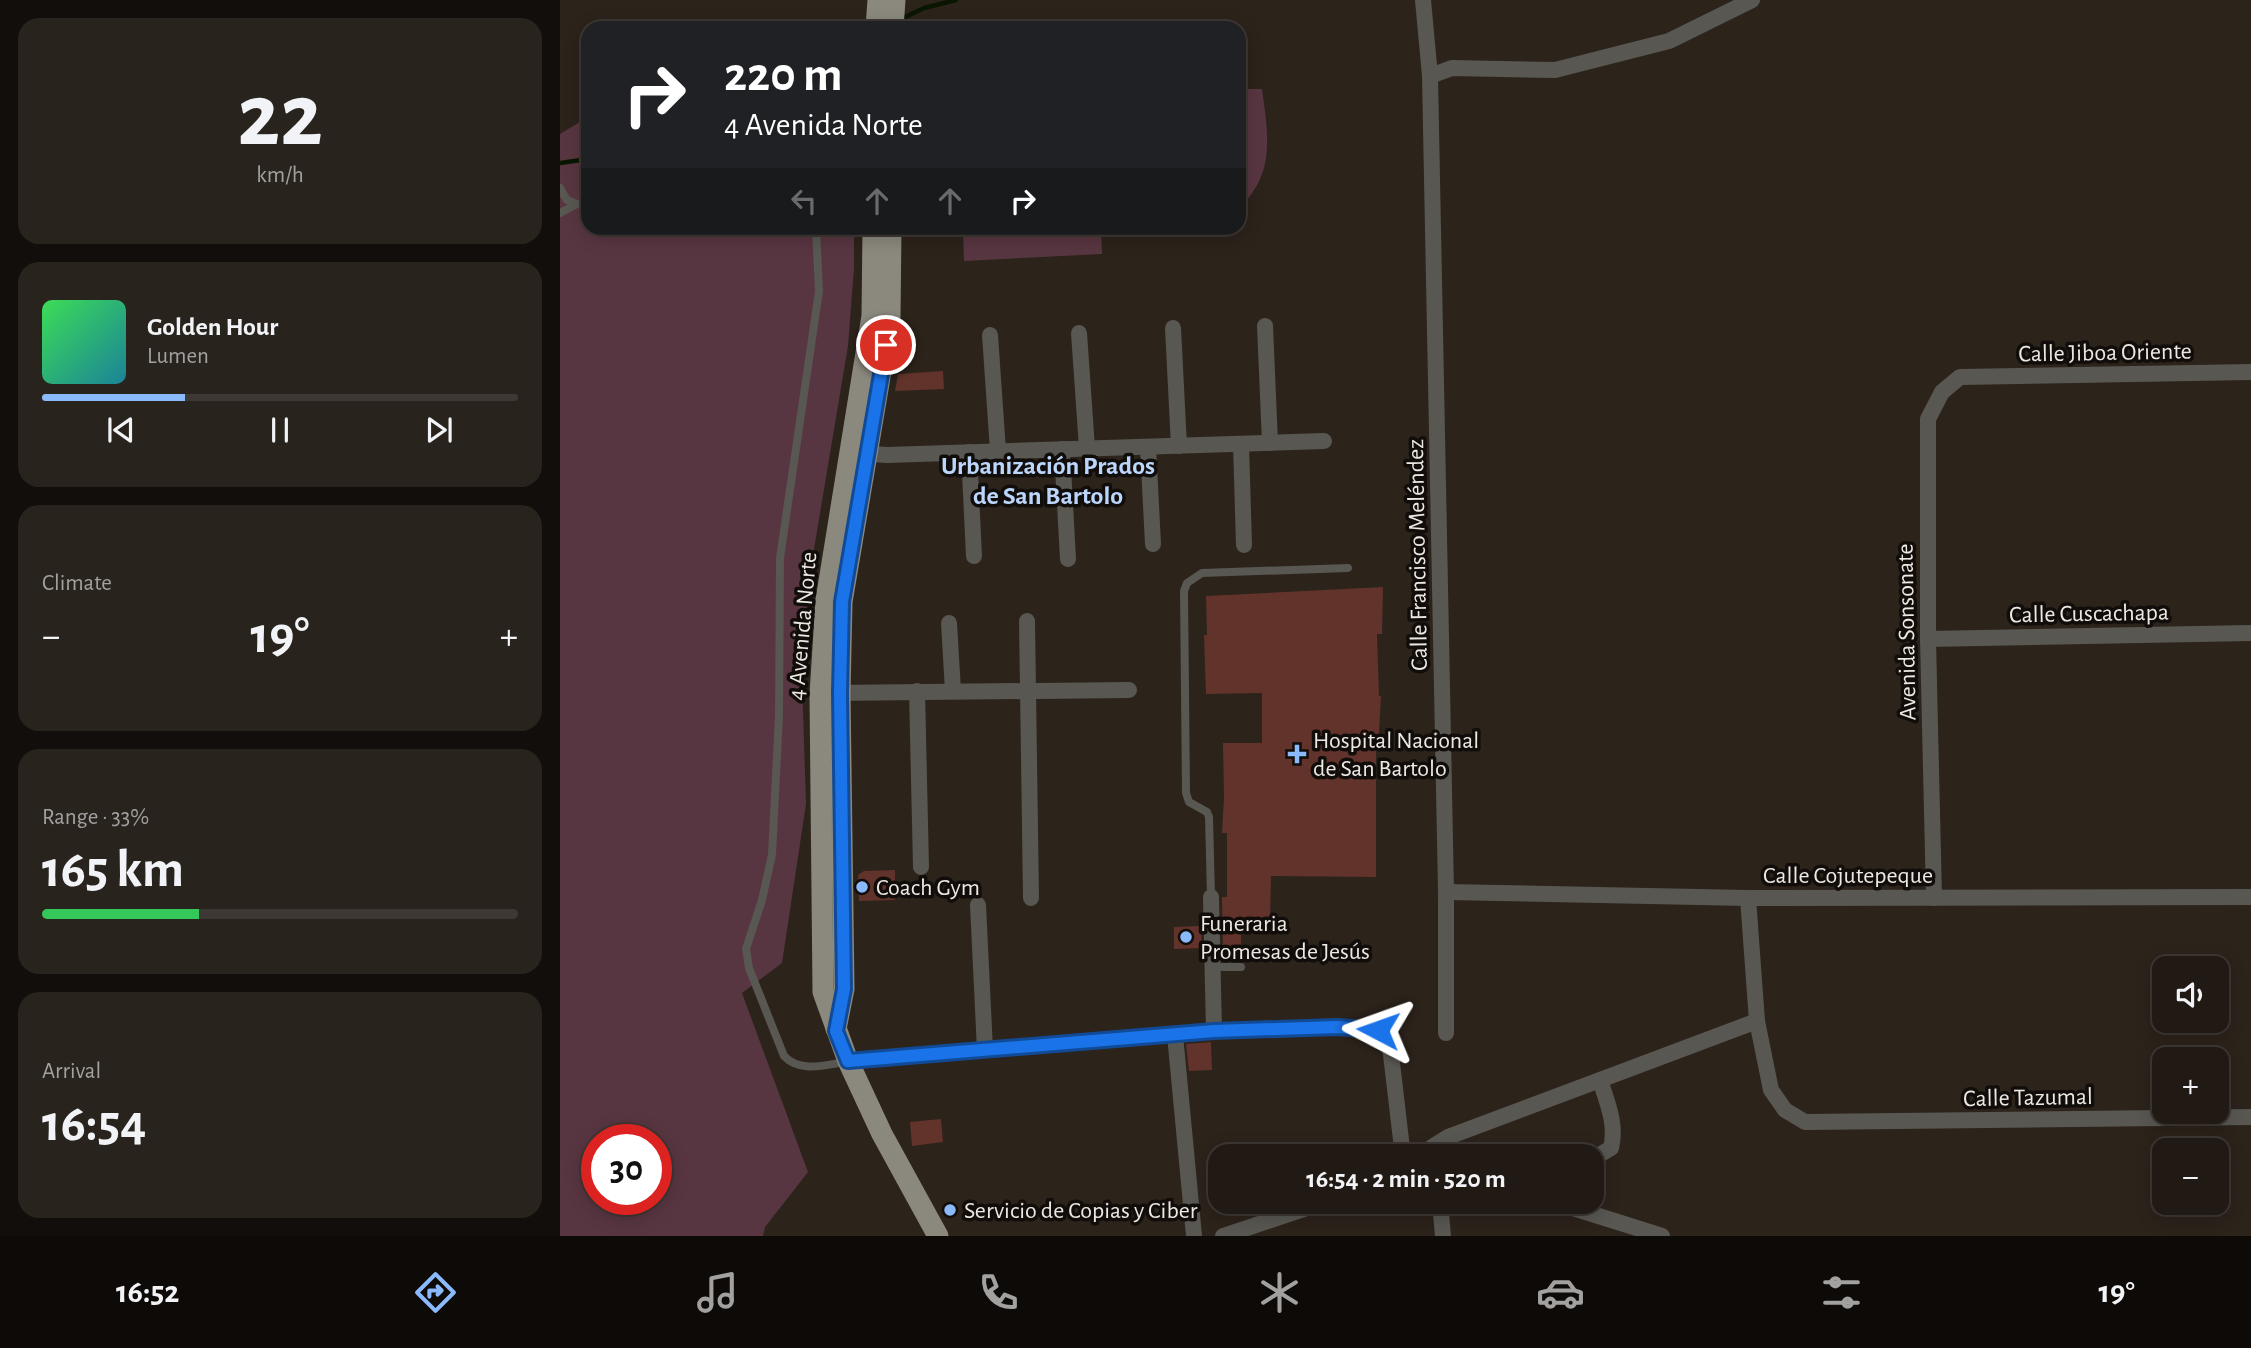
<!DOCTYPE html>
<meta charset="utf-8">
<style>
body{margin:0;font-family:"Alegreya Sans",sans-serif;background:#29231d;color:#f1f3f6;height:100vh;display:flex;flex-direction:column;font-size:26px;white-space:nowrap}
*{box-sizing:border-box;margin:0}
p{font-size:23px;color:#a2a1a0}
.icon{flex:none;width:38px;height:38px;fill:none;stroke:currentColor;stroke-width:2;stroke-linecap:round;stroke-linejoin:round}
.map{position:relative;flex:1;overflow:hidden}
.panel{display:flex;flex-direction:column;gap:18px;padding:18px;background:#120e0b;width:560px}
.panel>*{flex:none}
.hud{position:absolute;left:21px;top:21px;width:665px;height:214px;border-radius:21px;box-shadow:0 4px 18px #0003,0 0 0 2px #3e3834;background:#202124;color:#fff;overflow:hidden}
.tools{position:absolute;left:1592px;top:956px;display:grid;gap:14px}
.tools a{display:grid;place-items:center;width:77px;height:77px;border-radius:14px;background:#211a14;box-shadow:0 4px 18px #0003,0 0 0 2px #3e3834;font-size:35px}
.speed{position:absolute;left:21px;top:1124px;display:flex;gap:14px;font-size:35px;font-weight:700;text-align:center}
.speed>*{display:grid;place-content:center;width:91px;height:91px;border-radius:50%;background:#211a14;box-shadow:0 4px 18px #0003,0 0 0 2px #3e3834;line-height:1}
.speed .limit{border:10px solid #d22;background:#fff;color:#111}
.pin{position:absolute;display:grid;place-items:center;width:60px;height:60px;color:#fff;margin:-30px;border:4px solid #fff;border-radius:50%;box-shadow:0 2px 7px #0007}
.me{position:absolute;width:77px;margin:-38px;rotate:274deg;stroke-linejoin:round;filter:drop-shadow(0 0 5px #0008)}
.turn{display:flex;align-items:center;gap:24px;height:147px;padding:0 28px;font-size:32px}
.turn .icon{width:91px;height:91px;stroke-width:2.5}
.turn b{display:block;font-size:49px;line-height:60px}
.lanes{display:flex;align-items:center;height:66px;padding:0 28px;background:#0003;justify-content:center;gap:35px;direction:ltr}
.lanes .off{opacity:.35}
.big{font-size:52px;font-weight:700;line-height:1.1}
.panel .tile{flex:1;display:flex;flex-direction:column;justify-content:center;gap:10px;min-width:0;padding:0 24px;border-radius:21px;background:#29231d}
.panel .dial{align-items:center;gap:0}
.dial b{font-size:91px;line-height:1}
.song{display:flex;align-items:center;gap:21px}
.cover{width:84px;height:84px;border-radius:10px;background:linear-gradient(135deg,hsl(130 70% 55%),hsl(190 70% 35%))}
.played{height:7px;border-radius:4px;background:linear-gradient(90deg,#8bbafc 30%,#3e3834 30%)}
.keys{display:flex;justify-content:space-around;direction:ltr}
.heat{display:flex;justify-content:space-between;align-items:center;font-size:38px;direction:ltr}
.charge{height:10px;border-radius:5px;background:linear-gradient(90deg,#34c759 33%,#3e3834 0)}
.trip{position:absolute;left:648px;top:1144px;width:396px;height:70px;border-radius:21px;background:#211a14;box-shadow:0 4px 18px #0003,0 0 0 2px #3e3834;font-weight:700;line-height:70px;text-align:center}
.tab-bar{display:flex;height:112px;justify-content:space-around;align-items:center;background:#0d0a08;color:#a2a1a0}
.tab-bar .icon{width:49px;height:49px}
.tab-bar .selected{color:#8bbafc}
.tab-bar b{font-size:32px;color:#f1f3f6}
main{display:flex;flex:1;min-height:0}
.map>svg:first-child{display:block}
.green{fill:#583641;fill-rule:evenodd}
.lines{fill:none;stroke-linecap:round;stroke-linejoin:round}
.stream{stroke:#091600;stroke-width:4.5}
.building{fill:#61332b}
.lane{stroke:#585752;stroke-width:8}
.street{stroke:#585752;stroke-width:16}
.primary{stroke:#8b897e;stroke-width:21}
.route-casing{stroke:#114b97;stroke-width:18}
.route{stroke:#1a73e8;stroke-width:12}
.poi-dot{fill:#8bbafc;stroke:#110d0a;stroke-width:2.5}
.labels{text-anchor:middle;stroke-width:7;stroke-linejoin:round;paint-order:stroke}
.street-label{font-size:24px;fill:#eee8e3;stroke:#110d0a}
.poi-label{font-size:24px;fill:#eee8e3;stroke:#110d0a;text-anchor:start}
.neighbourhood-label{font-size:26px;font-weight:bold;fill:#bbd5fb;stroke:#110d0a}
</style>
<main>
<section class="panel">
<div class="tile dial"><b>22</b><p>km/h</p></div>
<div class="tile">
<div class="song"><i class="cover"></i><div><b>Golden Hour</b><p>Lumen</p></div></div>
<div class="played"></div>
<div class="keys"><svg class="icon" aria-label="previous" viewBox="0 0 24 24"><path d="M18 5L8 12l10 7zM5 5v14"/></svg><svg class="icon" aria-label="pause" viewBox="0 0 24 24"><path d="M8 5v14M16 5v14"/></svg><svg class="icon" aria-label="next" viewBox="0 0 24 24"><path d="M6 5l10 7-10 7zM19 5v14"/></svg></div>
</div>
<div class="tile"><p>Climate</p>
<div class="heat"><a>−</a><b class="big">19°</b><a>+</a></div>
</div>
<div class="tile"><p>Range · 33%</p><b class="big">165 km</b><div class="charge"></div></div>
<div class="tile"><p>Arrival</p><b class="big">16:54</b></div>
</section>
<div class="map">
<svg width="1691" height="1236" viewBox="0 0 1691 1236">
<rect width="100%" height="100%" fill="#2c231b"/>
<g class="green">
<path d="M 679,89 L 702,89 C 708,134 716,174 679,208 Z"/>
<path d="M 28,117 L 28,228 L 294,228 L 294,268 L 288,346 L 248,585 L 242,680 L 246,804 L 222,963 L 182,993 L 248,1172 L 205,1227 L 203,1236 L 0,1236 L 0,134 ZM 37,1139 L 96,1139 L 96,1199 L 37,1199 Z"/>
<polygon points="403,228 541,228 542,254 404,261"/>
</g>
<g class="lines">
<g class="stream">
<polyline points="341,19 364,8 396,0"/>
<polyline points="0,163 28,159"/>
</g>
</g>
<g class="building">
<polygon points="383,371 384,389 335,391 338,374"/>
<polygon points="823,587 822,634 817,634 819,696 821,696 819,734 816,734 816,877 711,876 710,920 681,920 681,952 663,953 662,897 667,897 667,833 662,833 664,797 663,743 702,743 702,693 646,694 644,635 647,635 646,596"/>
<polygon points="335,870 335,900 299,901 298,875 304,871"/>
<polygon points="641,926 642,948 614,949 614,927"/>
<polygon points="651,1042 652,1070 629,1071 626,1044"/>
<polygon points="381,1119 383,1142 352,1146 350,1122"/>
</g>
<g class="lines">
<g class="lane">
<polyline points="0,188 7,200 17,204"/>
<polyline points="0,213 17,204 28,203"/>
<path d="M 256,228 L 259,291 L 220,558 L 219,715 L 212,855 L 202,900 L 186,949 L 189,968 L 224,1056 C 240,1073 265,1065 285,1062"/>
<polyline points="651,897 649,817 647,812 629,802 626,793 624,591 627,583 642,573 788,568"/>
<polyline points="652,967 681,967"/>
</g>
<g class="street">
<polyline points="863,0 870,76 886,892 886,1033"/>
<polyline points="870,76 892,68 995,70 1109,41 1192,0"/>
<polyline points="705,326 710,443"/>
<polyline points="613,328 619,446"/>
<polyline points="519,333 527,448"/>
<polyline points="430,335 438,451"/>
<polyline points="681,444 684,545"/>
<polyline points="588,447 593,544"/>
<polyline points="502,449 508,559"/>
<polyline points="409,452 414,556"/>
<polyline points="297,453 327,455 764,441"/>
<polyline points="467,621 471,898"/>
<polyline points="389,623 393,691"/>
<polyline points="1368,639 1691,633"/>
<polyline points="357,691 361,867"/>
<polyline points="270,693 569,690"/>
<polyline points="886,892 1188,898 1691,897"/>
<polyline points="651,897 654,1031"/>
<polyline points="1188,898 1197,1021 1211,1090 1225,1110 1245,1122 1691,1117"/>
<polyline points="1374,898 1368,639 1368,419 1382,392 1400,377 1691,372"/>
<polyline points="418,905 425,1050"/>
<polyline points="615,1035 634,1236"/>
<polyline points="288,1061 654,1031 777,1027 818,1030 830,1046 843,1157"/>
<polyline points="869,1157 872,1147 888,1137 1197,1021"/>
<path d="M 1031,1160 L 1051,1148 C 1057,1124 1047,1102 1040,1080"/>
<polyline points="880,1202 883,1236"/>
<polyline points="994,1202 1102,1236"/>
<polyline points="663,1236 765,1202"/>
</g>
<g class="primary">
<polyline points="316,28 318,0"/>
<polyline points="333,28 335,0"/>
<polyline points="313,228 312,316 266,600 260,694 263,992 288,1061 322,1134 378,1236"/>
<polyline points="276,1029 284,989 280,693 282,602 330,318 331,228"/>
</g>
</g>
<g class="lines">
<g class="route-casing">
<polyline id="route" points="326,345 282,602 280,693 284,989 276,1031 288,1061 654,1031 777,1027 818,1030"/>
</g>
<use href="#route" class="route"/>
</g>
<g class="poi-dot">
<path d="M733.5 743.5h7v7h7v7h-7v7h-7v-7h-7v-7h7z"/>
<circle cx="302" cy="887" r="7"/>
<circle cx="626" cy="937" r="7"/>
<circle cx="390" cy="1210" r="7"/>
</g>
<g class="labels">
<g class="street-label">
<text transform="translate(1545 352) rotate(-1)" y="8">Calle Jiboa Oriente</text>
<text transform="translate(857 555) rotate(-91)" y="8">Calle Francisco Meléndez</text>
<text transform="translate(1529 613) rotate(-1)" y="8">Calle Cuscachapa</text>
<text transform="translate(242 626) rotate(-85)" y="8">4 Avenida Norte</text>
<text transform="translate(1346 632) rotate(-91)" y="8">Avenida Sonsonate</text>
<text x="1288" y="883">Calle Cojutepeque</text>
<text transform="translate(1468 1097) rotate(-1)" y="8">Calle Tazumal</text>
</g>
<g class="poi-label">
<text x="753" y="748">Hospital Nacional<tspan x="753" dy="28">de San Bartolo</tspan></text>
<text x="316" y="895">Coach Gym</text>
<text x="640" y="931">Funeraria<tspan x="640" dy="28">Promesas de Jesús</tspan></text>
<text x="404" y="1218">Servicio de Copias y Ciber</text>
</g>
<g class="neighbourhood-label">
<text x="488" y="474">Urbanización Prados<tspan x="488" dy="30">de San Bartolo</tspan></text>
</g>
</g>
</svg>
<div class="tools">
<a><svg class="icon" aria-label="sound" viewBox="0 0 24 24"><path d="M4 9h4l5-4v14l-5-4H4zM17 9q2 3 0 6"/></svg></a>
<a>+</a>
<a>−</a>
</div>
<div class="speed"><div class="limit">30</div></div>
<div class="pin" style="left:326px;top:345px;background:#d93025"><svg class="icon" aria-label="arrive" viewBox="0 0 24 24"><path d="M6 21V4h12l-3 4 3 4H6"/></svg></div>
<svg class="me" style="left:818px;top:1030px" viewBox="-20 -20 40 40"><path d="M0-17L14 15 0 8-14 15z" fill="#1a73e8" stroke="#fff" stroke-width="4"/></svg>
<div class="trip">16:54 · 2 min · 520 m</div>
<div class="hud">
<div class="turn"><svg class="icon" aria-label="right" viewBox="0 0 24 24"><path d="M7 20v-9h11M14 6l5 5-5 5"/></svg><div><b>220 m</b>4 Avenida Norte</div></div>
<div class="lanes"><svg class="icon off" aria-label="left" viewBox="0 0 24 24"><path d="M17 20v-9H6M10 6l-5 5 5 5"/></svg><svg class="icon off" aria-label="ahead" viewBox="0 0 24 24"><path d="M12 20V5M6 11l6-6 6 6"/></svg><svg class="icon off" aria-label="ahead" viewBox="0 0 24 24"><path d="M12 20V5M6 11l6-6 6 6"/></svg><svg class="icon" aria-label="right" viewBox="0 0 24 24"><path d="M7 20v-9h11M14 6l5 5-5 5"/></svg></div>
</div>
</div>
</main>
<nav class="tab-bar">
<b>16:52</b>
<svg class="icon selected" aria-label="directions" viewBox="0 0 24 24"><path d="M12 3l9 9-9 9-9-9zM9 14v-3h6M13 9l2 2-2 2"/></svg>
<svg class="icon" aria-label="music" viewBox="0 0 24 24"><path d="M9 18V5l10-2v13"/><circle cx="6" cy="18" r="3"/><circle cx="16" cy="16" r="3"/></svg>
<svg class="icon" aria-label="phone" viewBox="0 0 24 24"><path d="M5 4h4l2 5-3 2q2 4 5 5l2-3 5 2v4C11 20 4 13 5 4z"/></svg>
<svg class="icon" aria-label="climate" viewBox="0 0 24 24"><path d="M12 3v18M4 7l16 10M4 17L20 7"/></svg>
<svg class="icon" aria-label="car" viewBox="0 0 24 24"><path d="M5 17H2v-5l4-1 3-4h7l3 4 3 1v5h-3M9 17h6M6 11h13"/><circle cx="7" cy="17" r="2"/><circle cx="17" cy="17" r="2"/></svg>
<svg class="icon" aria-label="filters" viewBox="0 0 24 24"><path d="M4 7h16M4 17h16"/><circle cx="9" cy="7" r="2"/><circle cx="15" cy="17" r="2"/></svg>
<b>19°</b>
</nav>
